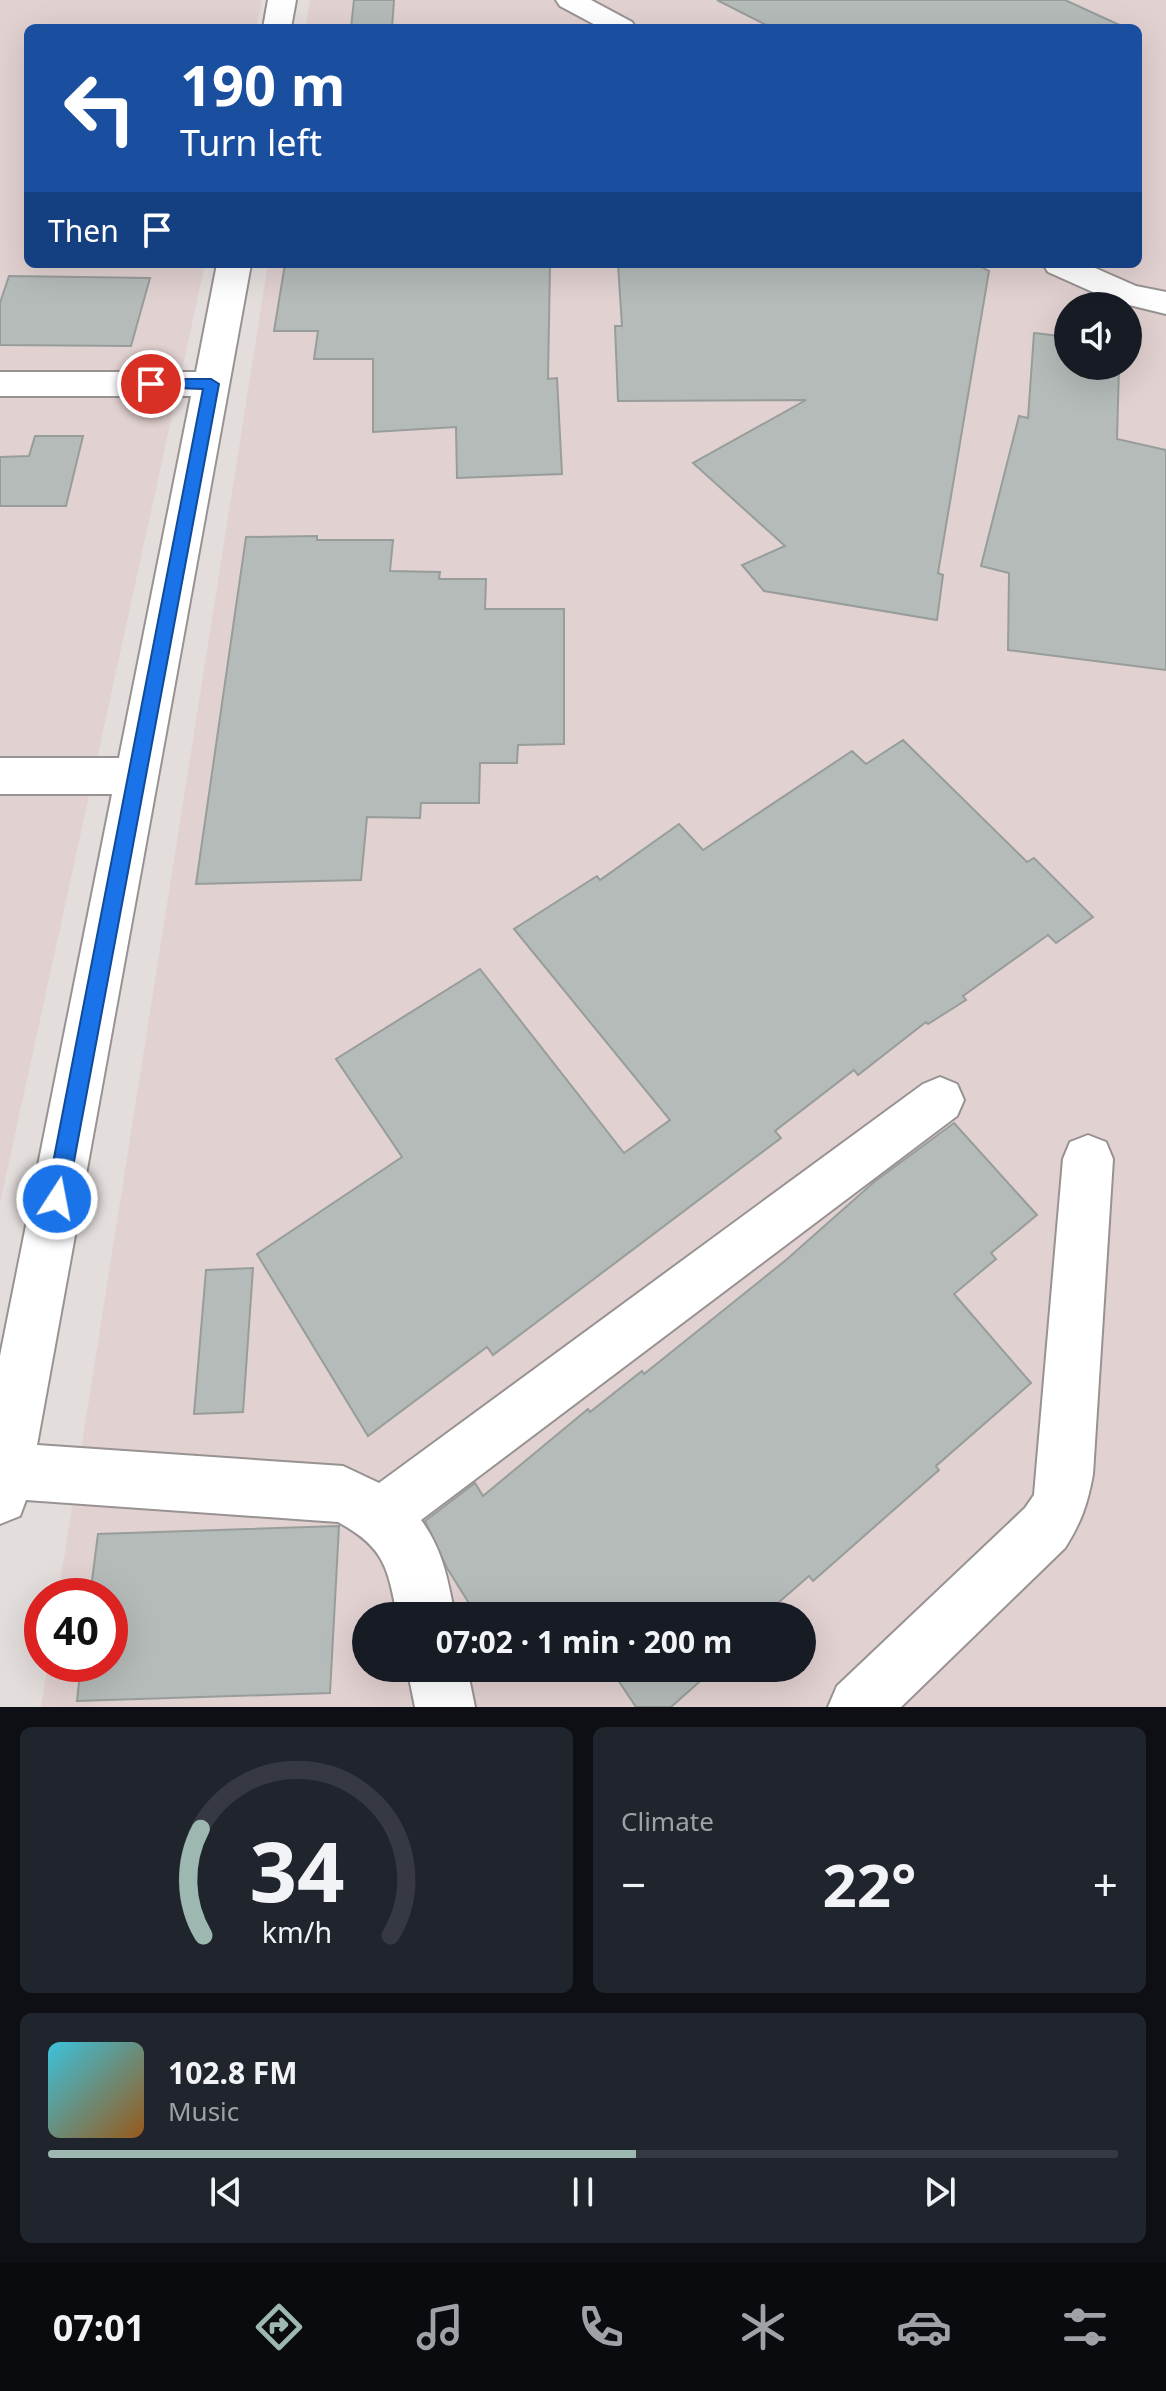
<!DOCTYPE html>
<meta charset="utf-8">
<style>
body{margin:0;font-family:"Noto Sans",sans-serif;background:#20242c;color:#f1f3f6;height:100vh;display:flex;flex-direction:column;font-size:30px;white-space:nowrap}
*{box-sizing:border-box;margin:0}
p{font-size:26px;color:#9ea1a6}
.icon{flex:none;width:44px;height:44px;fill:none;stroke:currentColor;stroke-width:2;stroke-linecap:round;stroke-linejoin:round}
.map{position:relative;height:1707px;overflow:hidden}
.side{display:flex;flex-direction:column;gap:20px;padding:20px;background:#0d0f14;flex:1}
.side>*{flex:none}
.hud{position:absolute;left:24px;top:24px;width:1118px;height:244px;border-radius:12px;box-shadow:0 8px 32px #0002;background:#1a4fa0;color:#fff;overflow:hidden}
.controls{position:absolute;left:1054px;top:292px;display:grid;gap:16px}
.controls a{display:grid;place-items:center;width:88px;height:88px;border-radius:50%;background:#171b24;box-shadow:0 8px 32px #0002;font-size:40px}
.speed{position:absolute;left:24px;top:1578px;display:flex;gap:16px;font-size:40px;font-weight:700;text-align:center}
.speed>*{display:grid;place-content:center;width:104px;height:104px;border-radius:50%;background:#171b24;box-shadow:0 8px 32px #0002;line-height:1}
.speed .limit{border:12px solid #d22;background:#fff;color:#111}
.pin{position:absolute;display:grid;place-items:center;width:68px;height:68px;color:#fff;margin:-34px;border:4px solid #fff;border-radius:50%;box-shadow:0 2px 8px #0007}
.me{position:absolute;width:88px;margin:-44px;rotate:11deg;stroke-linejoin:round;filter:drop-shadow(0 0 6px #0008)}
.turn{display:flex;align-items:center;gap:28px;height:168px;padding:0 24px;font-size:36px}
.turn .icon{width:104px;height:104px;stroke-width:2.5}
.turn b{display:block;font-size:56px;line-height:68px}
.then{display:flex;align-items:center;height:76px;padding:0 24px;background:#0003;gap:16px;font-size:30px}
.big{font-size:60px;font-weight:700;line-height:1.1}
.side .tile{flex:1;display:flex;flex-direction:column;justify-content:center;gap:12px;min-width:0;padding:0 28px;border-radius:12px;background:#20242c}
.side .dial{align-items:center;gap:0}
.dial svg{height:208px;overflow:visible;fill:none;stroke:#363941;stroke-width:7;stroke-linecap:round;text-anchor:middle}
.dial text{fill:#f1f3f6;stroke:none}
.song{display:flex;align-items:center;gap:24px}
.cover{width:96px;height:96px;border-radius:12px;background:linear-gradient(135deg,hsl(190 70% 55%),hsl(30 70% 35%))}
.played{height:8px;border-radius:4px;background:linear-gradient(90deg,#9cb8b0 55%,#363941 55%)}
.keys{display:flex;justify-content:space-around;direction:ltr}
.heat{display:flex;justify-content:space-between;align-items:center;font-size:44px;direction:ltr}
.side .tiles{flex:1;display:grid;gap:20px;grid-template-columns:1fr 1fr}
.tile:last-child{grid-column:span 2}
.trip{position:absolute;left:352px;top:1602px;width:464px;height:80px;border-radius:40px;background:#171b24;box-shadow:0 8px 32px #0002;font-weight:700;line-height:80px;text-align:center}
.tabs{display:flex;height:128px;justify-content:space-around;align-items:center;background:#090b0e;color:#9ea1a6}
.tabs .icon{width:56px;height:56px}
.tabs .current{color:#9cb8b0}
.tabs b{font-size:36px;color:#f1f3f6}
.map>svg:first-child{display:block}
.built{fill:#e1d1d0;fill-rule:evenodd}
.building{fill:#b5bbb9;stroke:#979d9a;stroke-width:2}
.lines{fill:none;stroke-linecap:round;stroke-linejoin:round}
.minor-casing{stroke:#989292;stroke-width:4}
.minor{fill:#fff;fill-rule:evenodd}
.route{fill:#1a73e8;stroke:#114b97;stroke-width:2}
</style>
<div class="map">
<svg width="1166" height="1707" viewBox="0 0 1166 1707">
<rect width="100%" height="100%" fill="#e3dddc"/>
<g class="built">
<polygon points="0,0 262,0 256,28 28,28 28,264 205,264 0,1203"/>
<path d="M 310,0 L 1166,0 L 1166,1707 L 41,1707 L 48,1664 L 110,1664 L 110,1596 L 58,1596 L 268,264 L 1138,264 L 1138,28 L 306,28 ZM 1068,306 L 1128,306 L 1128,366 L 1068,366 ZM 366,1616 L 802,1616 L 802,1668 L 366,1668 Z"/>
</g>
<g class="building">
<polygon points="354,0 394,0 392,28 351,28"/>
<polygon points="717,0 1065,0 1126,28 772,28"/>
<polygon points="285,264 550,264 548,379 557,378 562,474 457,478 456,427 373,432 373,359 314,359 318,331 274,331"/>
<polygon points="618,264 976,264 989,271 938,573 943,575 937,620 764,591 742,565 785,546 693,463 806,400 618,401 615,326 622,326"/>
<polygon points="9,276 150,278 131,346 0,345 0,303"/>
<polygon points="1034,333 1068,337 1068,366 1119,366 1117,439 1166,450 1166,670 1008,650 1009,573 981,566 1019,416 1028,418"/>
<polygon points="35,436 83,436 66,506 0,506 0,457 29,456"/>
<polygon points="317,536 317,540 393,540 390,571 440,572 439,579 486,579 485,609 564,609 564,744 518,745 517,763 480,763 479,803 421,803 420,818 367,817 361,880 196,884 246,537"/>
<polygon points="903,740 1027,862 1034,858 1093,917 1056,943 1048,935 963,996 966,1000 928,1024 926,1022 858,1075 854,1070 775,1131 781,1138 493,1355 487,1347 368,1436 257,1254 402,1157 336,1059 480,969 624,1153 670,1120 514,929 597,876 600,880 679,824 703,850 852,751 866,764"/>
<polygon points="954,1123 1037,1215 991,1253 996,1259 954,1294 1031,1383 936,1466 939,1470 813,1581 809,1576 763,1616 477,1616 447,1568 425,1521 475,1483 483,1496 588,1409 590,1412 642,1371 644,1374 786,1260 874,1182"/>
<polygon points="253,1268 243,1412 194,1414 206,1270"/>
<polygon points="339,1526 330,1693 77,1701 81,1664 110,1664 110,1596 90,1596 98,1534"/>
<polygon points="610,1668 715,1668 671,1707 636,1707"/>
</g>
<g class="lines">
<g class="minor-casing">
<g id="minor">
<polygon points="268,0 296,0 291,28 263,28"/>
<polygon points="556,0 591,0 632,22 636,28 601,28 560,6"/>
<path d="M 217,264 L 251,264 L 37,1445 L 343,1466 L 379,1483 L 923,1084 L 940,1077 L 957,1084 L 964,1100 L 957,1116 L 421,1520 C 443,1550 448,1580 455,1616 L 397,1616 C 388,1567 384,1547 338,1522 L 26,1500 L 20,1516 L 0,1524 L 0,1356 L 112,794 L 0,794 L 0,758 L 119,758 L 191,396 L 0,396 L 0,372 L 196,372 Z"/>
<polygon points="1043,264 1086,264 1136,286 1166,292 1166,314 1113,301 1048,272"/>
<path d="M 1088,1135 L 1106,1142 L 1113,1159 L 1093,1474 C 1088,1503 1081,1523 1065,1548 L 901,1707 L 828,1707 L 837,1686 L 1025,1508 L 1034,1495 L 1063,1159 L 1070,1142 Z"/>
<polygon points="407,1668 467,1668 475,1707 415,1707"/>
</g>
</g>
<use href="#minor" class="minor"/>
</g>
<polygon class="route" points="151,379 211,379 219,384 67,1199 64,1206 57,1209 49,1206 46,1199 203,389 146,387 146,380"/>
</svg>
<div class="controls">
<a><svg class="icon" aria-label="sound" viewBox="0 0 24 24"><path d="M4 9h4l5-4v14l-5-4H4zM17 9q2 3 0 6"/></svg></a>
</div>
<div class="speed"><div class="limit">40</div></div>
<div class="pin" style="left:151px;top:384px;background:#d93025"><svg class="icon" aria-label="arrive" viewBox="0 0 24 24"><path d="M6 21V4h12l-3 4 3 4H6"/></svg></div>
<svg class="me" style="left:57px;top:1199px" viewBox="-20 -20 40 40"><circle r="17" fill="#1a73e8" stroke="#fff" stroke-width="3"/><path d="M0-11L8 9 0 5-8 9z" fill="#fff"/></svg>
<div class="trip">07:02 · 1 min · 200 m</div>
<div class="hud">
<div class="turn"><svg class="icon" aria-label="left" viewBox="0 0 24 24"><path d="M17 20v-9H6M10 6l-5 5 5 5"/></svg><div><b>190 m</b>Turn left</div></div>
<div class="then">Then<svg class="icon" aria-label="arrive" viewBox="0 0 24 24"><path d="M6 21V4h12l-3 4 3 4H6"/></svg></div>
</div>
</div>
<section class="side">
<div class="tiles">
<div class="tile dial"><svg viewBox="0 0 100 80">
<path d="M14 69A42 42 0 1 1 86 69"/>
<path d="M14 69A42 42 0 0 1 13 28" stroke="#9cb8b0"/>
<text x="50" y="56" font-size="32" font-weight="700">34</text>
<text x="50" y="72" font-size="11">km/h</text>
</svg></div>
<div class="tile"><p>Climate</p>
<div class="heat"><a>−</a><b class="big">22°</b><a>+</a></div>
</div>
<div class="tile">
<div class="song"><i class="cover"></i><div><b>102.8 FM</b><p>Music</p></div></div>
<div class="played"></div>
<div class="keys"><svg class="icon" aria-label="previous" viewBox="0 0 24 24"><path d="M18 5L8 12l10 7zM5 5v14"/></svg><svg class="icon" aria-label="pause" viewBox="0 0 24 24"><path d="M8 5v14M16 5v14"/></svg><svg class="icon" aria-label="next" viewBox="0 0 24 24"><path d="M6 5l10 7-10 7zM19 5v14"/></svg></div>
</div>
</div>
</section>
<nav class="tabs">
<b>07:01</b>
<svg class="icon current" aria-label="directions" viewBox="0 0 24 24"><path d="M12 3l9 9-9 9-9-9zM9 14v-3h6M13 9l2 2-2 2"/></svg>
<svg class="icon" aria-label="music" viewBox="0 0 24 24"><path d="M9 18V5l10-2v13"/><circle cx="6" cy="18" r="3"/><circle cx="16" cy="16" r="3"/></svg>
<svg class="icon" aria-label="phone" viewBox="0 0 24 24"><path d="M5 4h4l2 5-3 2q2 4 5 5l2-3 5 2v4C11 20 4 13 5 4z"/></svg>
<svg class="icon" aria-label="climate" viewBox="0 0 24 24"><path d="M12 3v18M4 7l16 10M4 17L20 7"/></svg>
<svg class="icon" aria-label="car" viewBox="0 0 24 24"><path d="M5 17H2v-5l4-1 3-4h7l3 4 3 1v5h-3M9 17h6M6 11h13"/><circle cx="7" cy="17" r="2"/><circle cx="17" cy="17" r="2"/></svg>
<svg class="icon" aria-label="filters" viewBox="0 0 24 24"><path d="M4 7h16M4 17h16"/><circle cx="9" cy="7" r="2"/><circle cx="15" cy="17" r="2"/></svg>
</nav>
